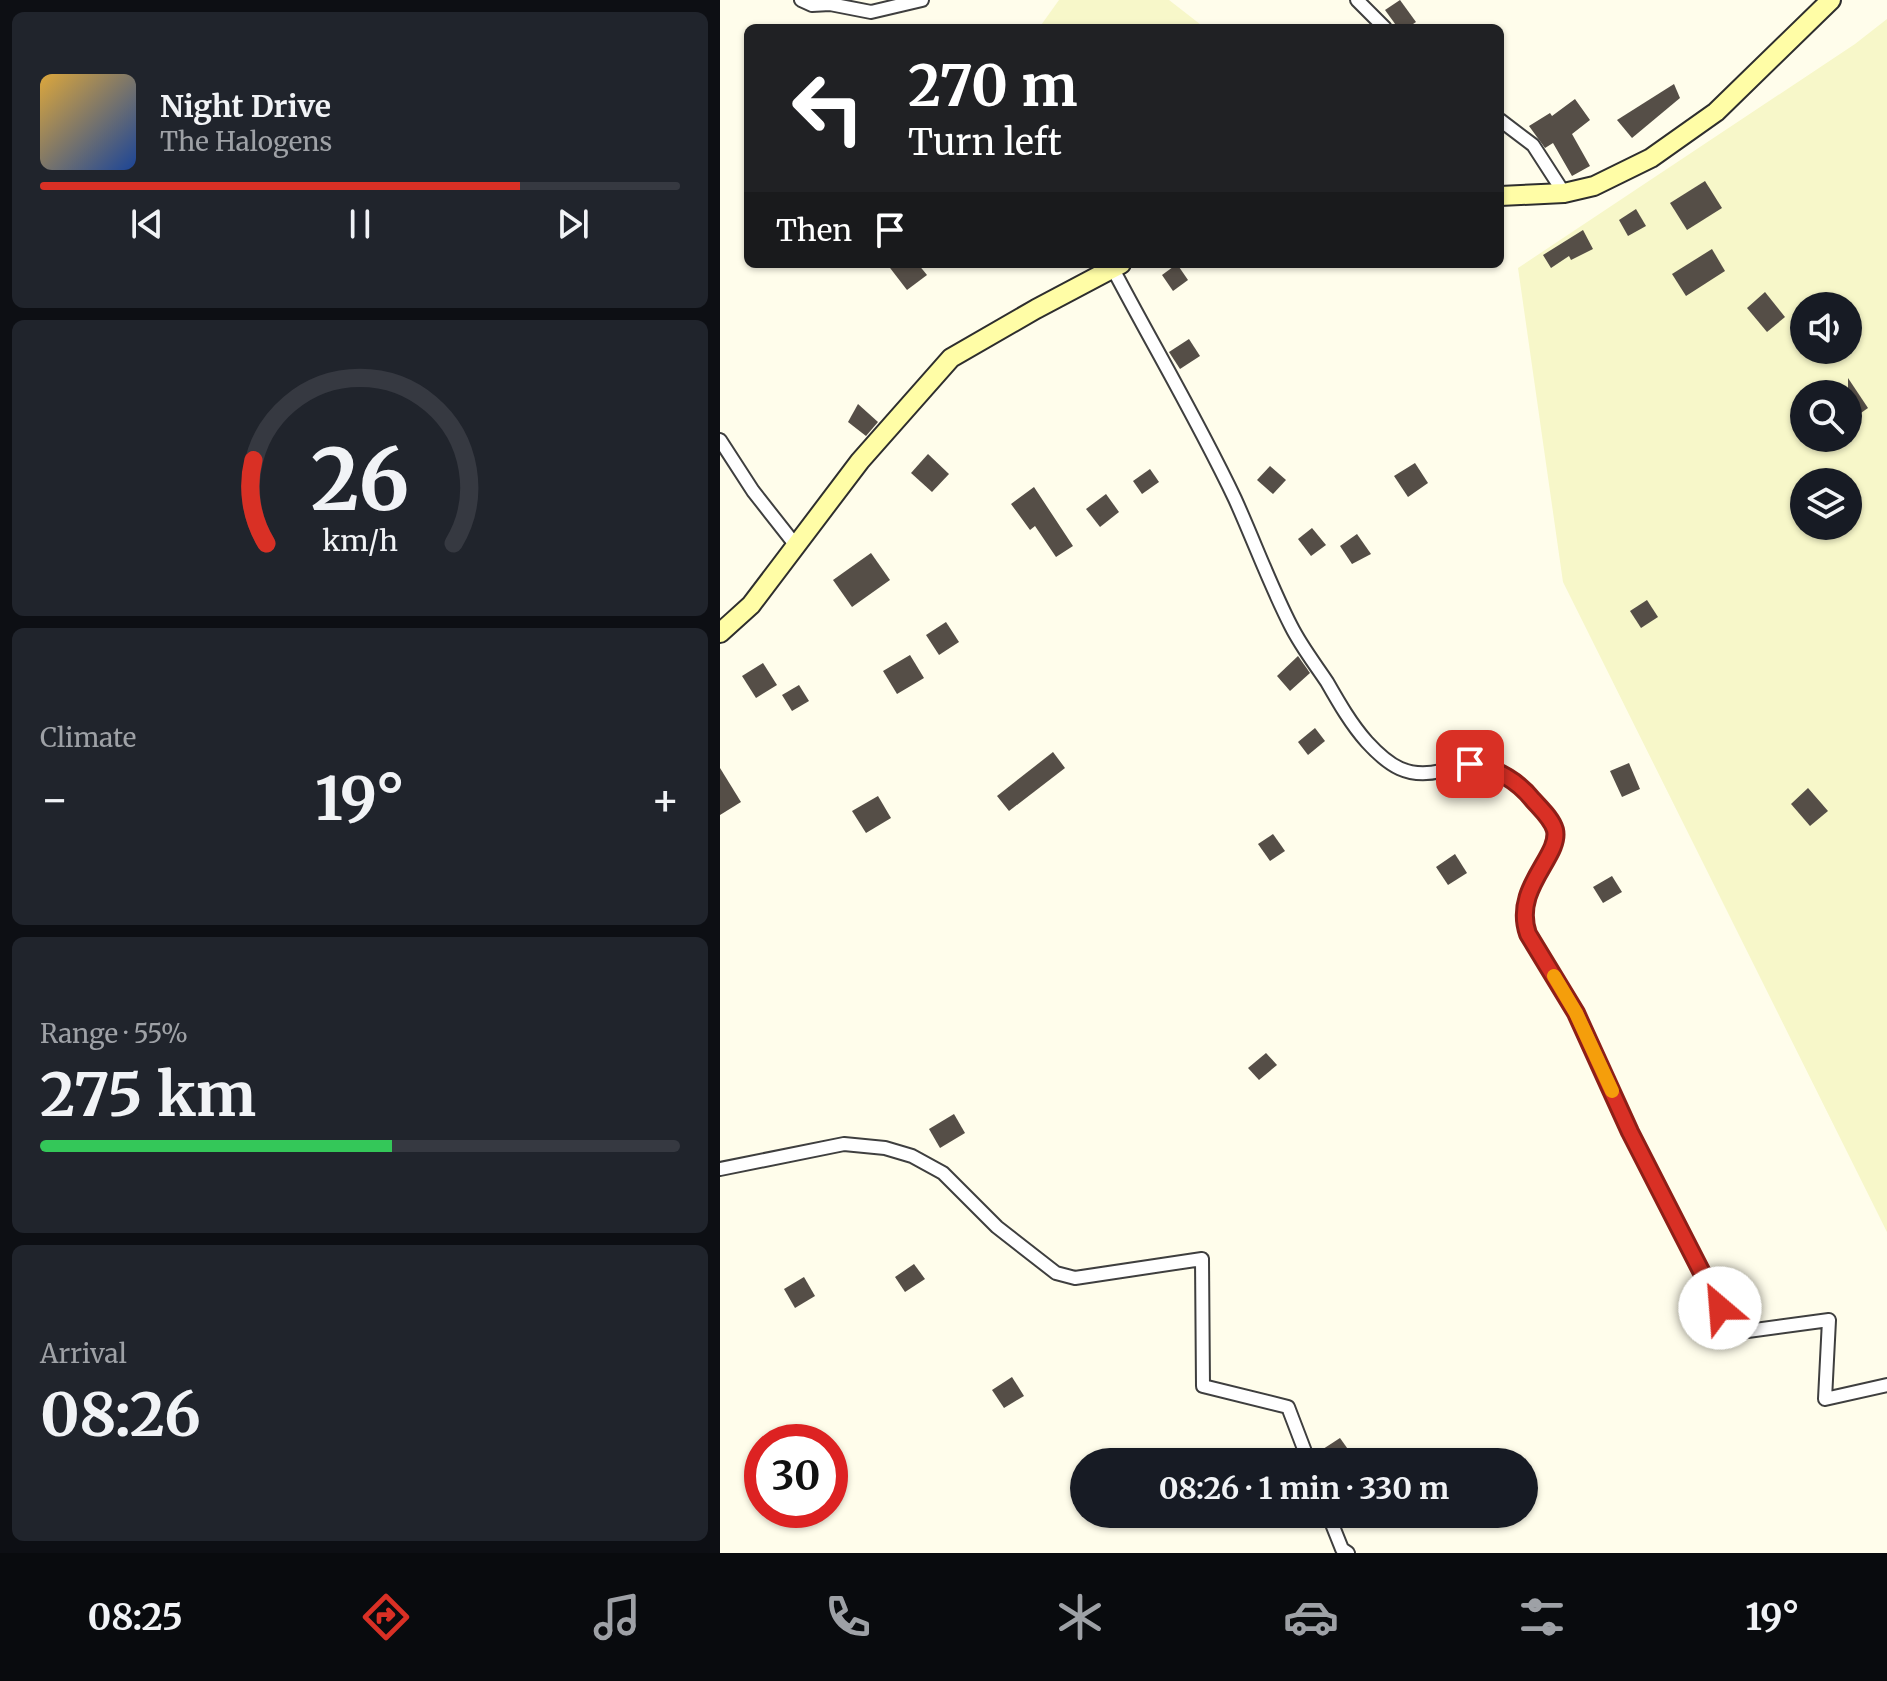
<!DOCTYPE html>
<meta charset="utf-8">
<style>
body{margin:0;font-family:Merriweather,serif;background:#20242c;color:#f1f3f6;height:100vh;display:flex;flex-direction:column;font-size:30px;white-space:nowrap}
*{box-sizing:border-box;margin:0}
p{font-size:26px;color:#9ea1a6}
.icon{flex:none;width:44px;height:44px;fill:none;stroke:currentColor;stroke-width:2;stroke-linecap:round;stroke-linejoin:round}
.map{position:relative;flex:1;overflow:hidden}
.panel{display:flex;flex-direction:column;gap:12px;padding:12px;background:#0d0f14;width:720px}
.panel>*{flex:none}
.hud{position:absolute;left:24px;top:24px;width:760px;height:244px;border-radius:12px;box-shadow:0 2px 6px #0004;background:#202124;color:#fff;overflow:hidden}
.buttons{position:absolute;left:1070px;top:292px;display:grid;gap:16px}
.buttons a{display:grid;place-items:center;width:72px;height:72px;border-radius:50%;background:#171b24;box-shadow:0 2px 6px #0004;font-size:40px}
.speed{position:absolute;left:24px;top:1424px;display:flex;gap:16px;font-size:40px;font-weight:700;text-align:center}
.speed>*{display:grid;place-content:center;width:104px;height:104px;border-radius:50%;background:#171b24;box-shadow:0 2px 6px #0004;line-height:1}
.speed .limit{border:12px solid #d22;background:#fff;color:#111}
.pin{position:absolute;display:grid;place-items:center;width:68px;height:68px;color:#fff;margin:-34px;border-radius:16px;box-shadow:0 4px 12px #0006}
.me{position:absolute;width:88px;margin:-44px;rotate:333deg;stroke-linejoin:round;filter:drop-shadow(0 0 6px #0008)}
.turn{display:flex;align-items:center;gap:28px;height:168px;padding:0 32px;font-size:36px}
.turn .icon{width:104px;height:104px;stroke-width:2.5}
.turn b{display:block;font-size:56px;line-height:68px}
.then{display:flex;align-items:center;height:76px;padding:0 32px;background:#0003;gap:16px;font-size:30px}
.big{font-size:60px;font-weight:700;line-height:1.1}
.panel .widget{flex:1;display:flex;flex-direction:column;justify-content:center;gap:12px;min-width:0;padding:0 28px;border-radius:12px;background:#20242c}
.panel .dial{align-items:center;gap:0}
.dial svg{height:208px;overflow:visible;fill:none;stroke:#363941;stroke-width:7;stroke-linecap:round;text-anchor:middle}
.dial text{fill:#f1f3f6;stroke:none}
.song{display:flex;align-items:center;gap:24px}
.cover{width:96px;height:96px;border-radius:12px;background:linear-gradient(135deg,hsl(40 70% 55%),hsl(220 70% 35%))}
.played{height:8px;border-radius:4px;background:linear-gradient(90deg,#d93025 75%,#363941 75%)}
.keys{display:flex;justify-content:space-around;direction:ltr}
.heat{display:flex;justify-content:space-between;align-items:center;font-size:44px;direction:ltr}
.charge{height:12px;border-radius:6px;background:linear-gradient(90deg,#34c759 55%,#363941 0)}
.trip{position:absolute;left:350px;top:1448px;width:468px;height:80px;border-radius:40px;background:#171b24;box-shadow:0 2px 6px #0004;font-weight:700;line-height:80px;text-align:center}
.tabs{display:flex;height:128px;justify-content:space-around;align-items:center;background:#090b0e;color:#9ea1a6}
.tabs .icon{width:56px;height:56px}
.tabs .current{color:#d93025}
.tabs b{font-size:36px;color:#f1f3f6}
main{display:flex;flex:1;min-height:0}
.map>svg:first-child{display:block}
.farmland{fill:#f7f7c9;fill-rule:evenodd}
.building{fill:#554e47}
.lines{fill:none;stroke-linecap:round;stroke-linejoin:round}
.minor-casing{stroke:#3f3f3f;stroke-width:16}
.secondary-casing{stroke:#2e2e2e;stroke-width:22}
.minor{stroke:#fff;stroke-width:12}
.secondary{stroke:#fffda6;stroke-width:18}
.route-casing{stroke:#8d1f18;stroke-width:20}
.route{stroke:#d93025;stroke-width:14}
.slow{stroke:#f59e0b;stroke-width:14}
</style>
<main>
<section class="panel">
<div class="widget">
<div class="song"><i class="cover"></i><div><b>Night Drive</b><p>The Halogens</p></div></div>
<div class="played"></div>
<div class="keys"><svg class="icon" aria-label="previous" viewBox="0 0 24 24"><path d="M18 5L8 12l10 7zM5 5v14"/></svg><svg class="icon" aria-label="pause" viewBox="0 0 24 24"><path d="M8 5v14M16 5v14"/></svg><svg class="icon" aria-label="next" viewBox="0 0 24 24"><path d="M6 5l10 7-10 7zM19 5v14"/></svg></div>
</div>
<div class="widget dial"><svg viewBox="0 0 100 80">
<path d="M14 69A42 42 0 1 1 86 69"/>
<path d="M14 69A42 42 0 0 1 9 37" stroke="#d93025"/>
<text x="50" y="56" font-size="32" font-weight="700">26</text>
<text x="50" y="72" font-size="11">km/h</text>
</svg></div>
<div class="widget"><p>Climate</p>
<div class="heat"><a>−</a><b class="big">19°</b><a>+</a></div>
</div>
<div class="widget"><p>Range · 55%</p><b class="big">275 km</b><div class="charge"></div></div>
<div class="widget"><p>Arrival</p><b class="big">08:26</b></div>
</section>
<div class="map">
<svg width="1167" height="1553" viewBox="0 0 1167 1553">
<rect width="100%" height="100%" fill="#fffdeb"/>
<g class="farmland">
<polygon points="339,0 449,0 485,28 319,28"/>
<path d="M 1167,19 L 1167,1232 L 843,582 L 798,268 L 1135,44 ZM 1084,306 L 1128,306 L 1128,350 L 1084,350 ZM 1084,394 L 1128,394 L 1128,438 L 1084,438 ZM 1084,482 L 1128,482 L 1128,526 L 1084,526 Z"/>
</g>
<g class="building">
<polygon points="680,0 696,22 687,28 678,28 665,10"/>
<polygon points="954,84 960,98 912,138 897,120"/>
<polygon points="855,99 870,120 852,134 870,166 852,176 833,143 825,148 809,126 830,113 832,116"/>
<polygon points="985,181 1002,208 967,230 950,203"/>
<polygon points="916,209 926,226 908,236 899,220"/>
<polygon points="863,230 873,249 851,260 849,256 831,268 823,255"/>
<polygon points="992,249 1005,271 966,296 952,274"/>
<polygon points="167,264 198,264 207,275 187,290"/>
<polygon points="457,264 468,280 453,291 442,275"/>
<polygon points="1045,292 1065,317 1047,332 1027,308"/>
<polygon points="469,339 480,356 460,369 449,352"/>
<polygon points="1128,378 1148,408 1128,422"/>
<polygon points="138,404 158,422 146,436 128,422"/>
<polygon points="208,454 229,474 212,492 191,473"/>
<polygon points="695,463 708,483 688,497 674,476"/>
<polygon points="550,466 566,480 553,494 537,480"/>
<polygon points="430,469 439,482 422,494 413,481"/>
<polygon points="314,487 353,546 336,557 315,526 310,530 291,504"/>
<polygon points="386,494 399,512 380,527 366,509"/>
<polygon points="592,528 606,545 591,556 578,539"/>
<polygon points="637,534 651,554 632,564 620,546"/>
<polygon points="151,553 170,580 132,607 113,580"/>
<polygon points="927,600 938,617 921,628 910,611"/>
<polygon points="226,622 239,642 219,655 206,635"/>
<polygon points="190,655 204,678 177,694 163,671"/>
<polygon points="578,656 590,673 570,691 557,676"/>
<polygon points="43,663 57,685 36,698 22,676"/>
<polygon points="79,685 89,701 72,711 62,695"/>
<polygon points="595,728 605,741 588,755 578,742"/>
<polygon points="333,752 345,768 289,811 277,796"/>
<polygon points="909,763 920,789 902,797 890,771"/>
<polygon points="0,768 21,802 0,815"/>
<polygon points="1088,788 1108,811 1090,826 1071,804"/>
<polygon points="158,796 171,818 146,833 132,811"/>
<polygon points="553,834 565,851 550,861 538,844"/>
<polygon points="735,854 747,873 728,885 716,867"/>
<polygon points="892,876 902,892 883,903 873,887"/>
<polygon points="546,1053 557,1065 539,1080 528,1068"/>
<polygon points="234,1114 245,1133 220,1148 209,1129"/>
<polygon points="194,1264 205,1279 185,1292 175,1277"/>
<polygon points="84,1277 95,1296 75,1308 64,1289"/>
<polygon points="292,1377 304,1396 284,1408 272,1390"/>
<polygon points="620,1438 637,1462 608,1462 600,1451"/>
</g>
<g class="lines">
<g class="minor-casing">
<g id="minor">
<polyline points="81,0 92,5 110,4 151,12 202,0"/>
<polyline points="637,0 665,28"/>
<polyline points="780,120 813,145 844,193"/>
<path d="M 393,269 C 433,345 478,421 515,499 C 534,541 550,585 571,626 C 581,646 595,664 607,682 C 619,703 631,724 647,742 C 669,766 688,779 721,771 C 730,769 741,764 750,764 C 782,762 816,797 831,822 C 847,851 792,889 808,934 L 856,1013 L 910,1132 L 1013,1333 L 1109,1320 L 1105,1399 L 1167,1385"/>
<polyline points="0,440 33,491 77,547"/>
<polyline points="0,1169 124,1144 165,1148 192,1156 223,1173 277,1227 336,1273 355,1278 482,1259 483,1386 568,1407 589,1462"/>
<polyline points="608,1514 622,1549 628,1553"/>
</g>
</g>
<g class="secondary-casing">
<g id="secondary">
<polyline points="780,196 844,193 874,186 931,158 996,112 1111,0"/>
<polyline points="0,633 31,605 140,461 231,358 316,309 401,264"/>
</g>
</g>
<use href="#minor" class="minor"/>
<use href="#secondary" class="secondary"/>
</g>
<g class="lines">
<g class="route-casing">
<path id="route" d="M 750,764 C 775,768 797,780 813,800 C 821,809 832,819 835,830 C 841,856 792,888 808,934 L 856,1013 L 910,1132 L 1000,1308"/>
</g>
<use href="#route" class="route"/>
<polyline class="slow" points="834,976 856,1013 892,1091"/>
</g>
</svg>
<div class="buttons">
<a><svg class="icon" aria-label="sound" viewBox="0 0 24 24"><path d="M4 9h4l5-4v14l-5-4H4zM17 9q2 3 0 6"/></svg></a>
<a><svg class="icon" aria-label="search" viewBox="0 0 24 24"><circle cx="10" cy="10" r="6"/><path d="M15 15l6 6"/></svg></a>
<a><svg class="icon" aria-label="layers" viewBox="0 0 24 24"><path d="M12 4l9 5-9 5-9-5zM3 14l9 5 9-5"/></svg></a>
</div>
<div class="speed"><div class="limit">30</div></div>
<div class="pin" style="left:750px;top:764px;background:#d93025"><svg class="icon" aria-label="arrive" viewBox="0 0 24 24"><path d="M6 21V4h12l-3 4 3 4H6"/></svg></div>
<svg class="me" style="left:1000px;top:1308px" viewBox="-20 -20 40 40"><circle r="19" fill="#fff"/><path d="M0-13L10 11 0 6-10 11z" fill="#d93025"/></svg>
<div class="trip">08:26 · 1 min · 330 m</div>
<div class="hud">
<div class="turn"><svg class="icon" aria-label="left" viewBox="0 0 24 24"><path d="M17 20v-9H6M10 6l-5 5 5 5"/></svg><div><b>270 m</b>Turn left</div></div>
<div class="then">Then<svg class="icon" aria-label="arrive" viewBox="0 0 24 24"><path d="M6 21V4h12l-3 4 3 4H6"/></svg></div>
</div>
</div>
</main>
<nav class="tabs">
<b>08:25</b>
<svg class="icon current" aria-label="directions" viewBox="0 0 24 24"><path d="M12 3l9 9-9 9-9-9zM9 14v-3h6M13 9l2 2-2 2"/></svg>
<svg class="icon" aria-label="music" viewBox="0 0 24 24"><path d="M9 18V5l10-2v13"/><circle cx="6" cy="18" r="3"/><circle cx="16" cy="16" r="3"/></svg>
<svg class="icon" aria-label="phone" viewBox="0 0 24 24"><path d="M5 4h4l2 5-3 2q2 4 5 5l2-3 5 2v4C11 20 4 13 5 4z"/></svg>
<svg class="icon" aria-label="climate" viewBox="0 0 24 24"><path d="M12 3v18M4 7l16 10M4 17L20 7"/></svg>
<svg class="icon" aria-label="car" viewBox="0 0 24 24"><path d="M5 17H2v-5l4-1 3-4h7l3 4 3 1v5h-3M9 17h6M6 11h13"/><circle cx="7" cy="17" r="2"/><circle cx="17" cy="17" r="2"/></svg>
<svg class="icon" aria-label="filters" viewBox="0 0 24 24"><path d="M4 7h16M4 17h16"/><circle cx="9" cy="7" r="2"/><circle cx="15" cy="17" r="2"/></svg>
<b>19°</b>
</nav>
